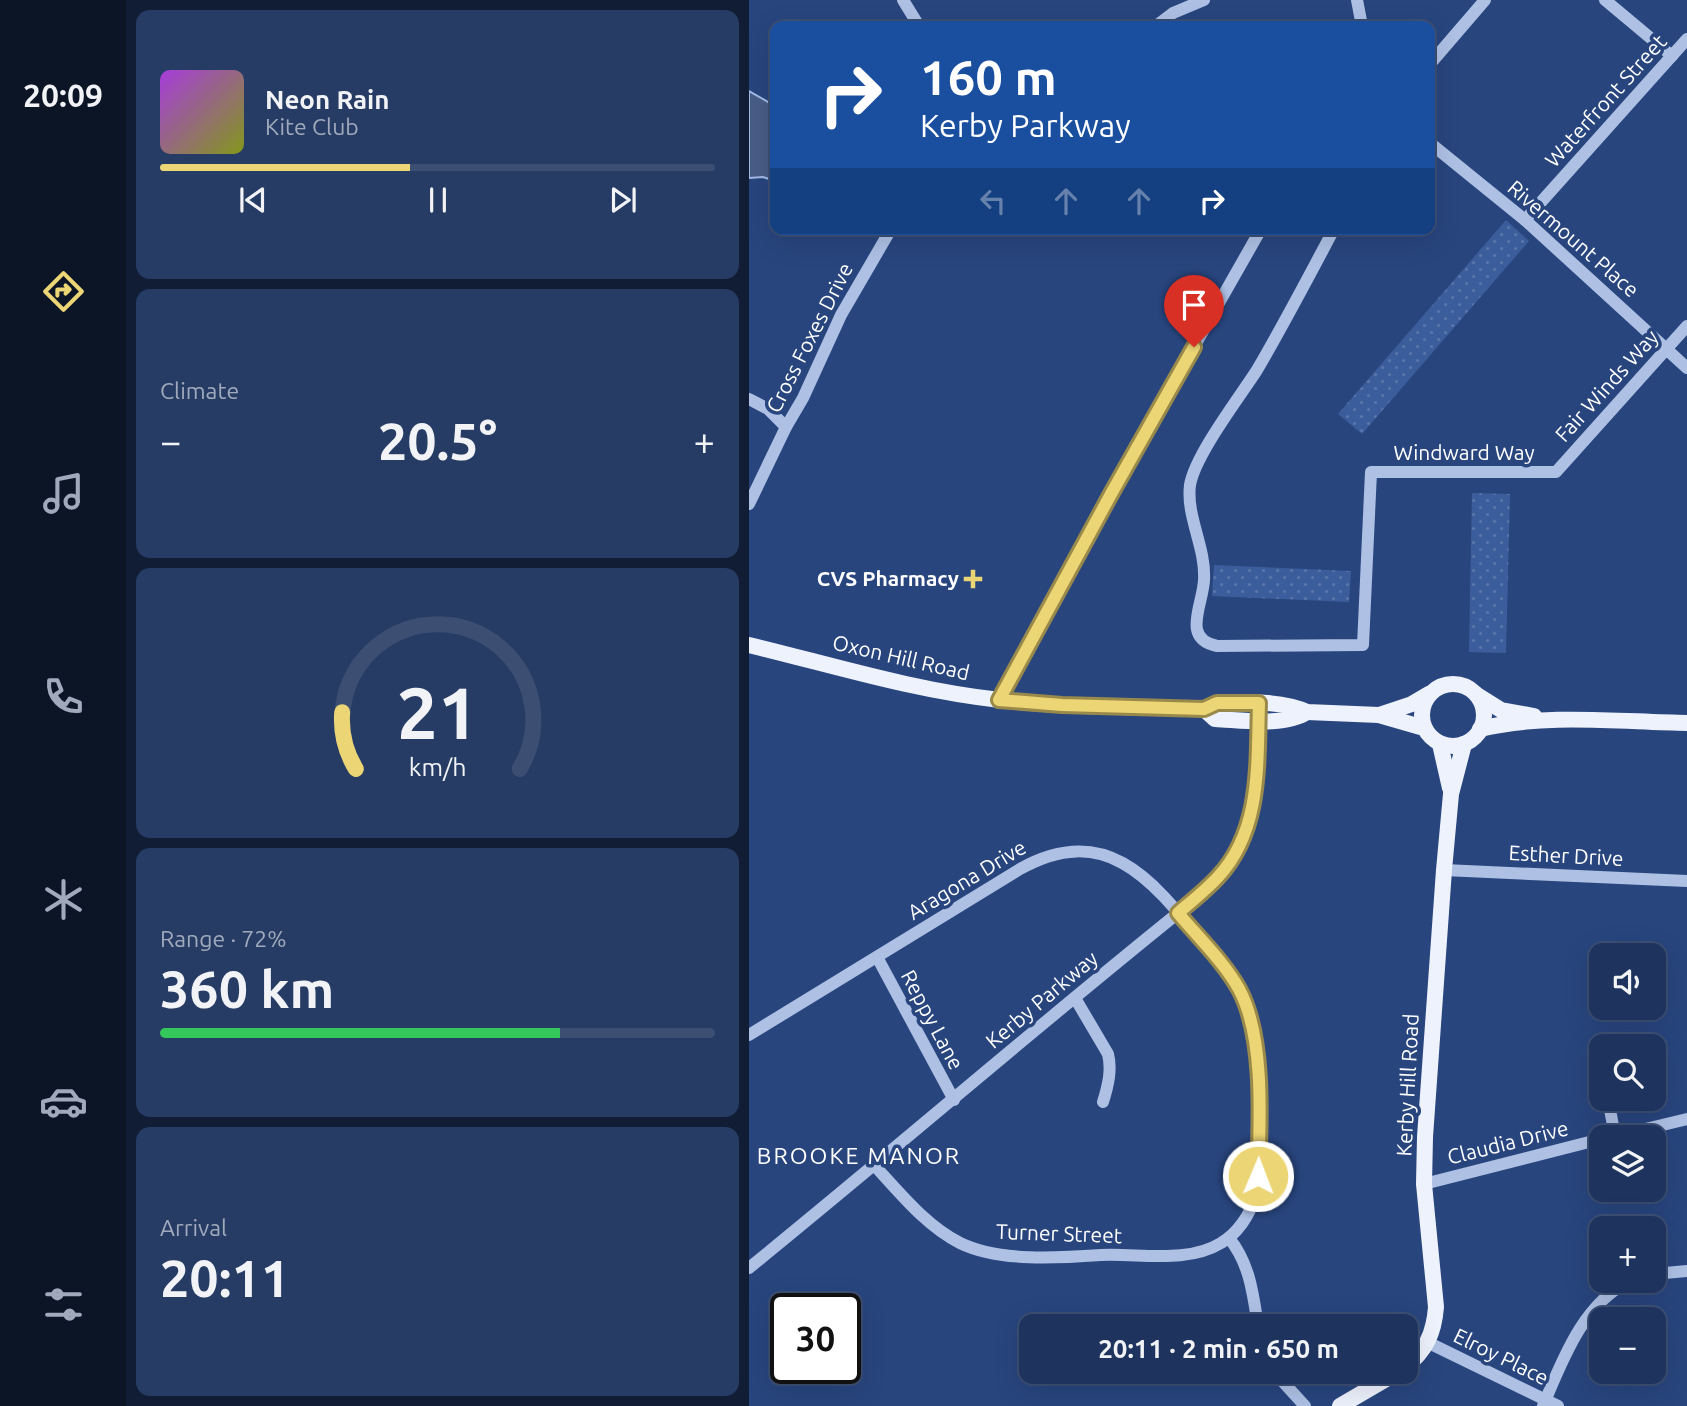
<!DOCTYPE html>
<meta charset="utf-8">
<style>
body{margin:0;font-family:Ubuntu,sans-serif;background:#263c64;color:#f1f3f6;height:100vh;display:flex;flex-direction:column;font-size:26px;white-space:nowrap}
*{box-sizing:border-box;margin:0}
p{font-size:23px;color:#a1aabc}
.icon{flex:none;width:38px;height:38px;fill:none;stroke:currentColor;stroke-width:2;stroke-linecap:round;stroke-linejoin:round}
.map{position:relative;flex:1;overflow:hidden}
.side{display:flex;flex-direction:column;gap:10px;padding:10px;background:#101d34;width:623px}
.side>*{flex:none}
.banner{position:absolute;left:21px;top:21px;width:665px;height:214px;border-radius:14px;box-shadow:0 7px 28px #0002,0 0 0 2px #3c4f73;background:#1a4fa0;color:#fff;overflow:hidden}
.controls{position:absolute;left:840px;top:943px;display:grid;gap:14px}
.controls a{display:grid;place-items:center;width:77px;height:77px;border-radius:14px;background:#1e345e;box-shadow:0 7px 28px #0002,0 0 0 2px #3c4f73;font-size:35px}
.speed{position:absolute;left:21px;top:1293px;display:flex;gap:14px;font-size:35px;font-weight:700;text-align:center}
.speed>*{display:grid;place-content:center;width:91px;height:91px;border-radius:50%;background:#1e345e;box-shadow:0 7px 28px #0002,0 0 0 2px #3c4f73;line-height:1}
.speed .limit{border:4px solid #111;border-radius:10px;background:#fff;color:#111}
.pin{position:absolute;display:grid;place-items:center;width:60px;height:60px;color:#fff;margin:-72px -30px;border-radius:50% 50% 50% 0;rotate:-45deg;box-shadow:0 0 7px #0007}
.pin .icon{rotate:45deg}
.me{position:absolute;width:77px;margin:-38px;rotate:1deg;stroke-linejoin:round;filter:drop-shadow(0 0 5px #0008)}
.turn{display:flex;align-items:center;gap:24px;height:147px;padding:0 35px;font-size:32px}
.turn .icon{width:91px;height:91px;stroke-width:2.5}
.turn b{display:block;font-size:49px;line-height:60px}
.lanes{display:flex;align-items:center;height:66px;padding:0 35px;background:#0003;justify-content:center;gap:35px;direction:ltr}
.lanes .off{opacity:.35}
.big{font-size:52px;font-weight:600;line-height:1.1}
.side .widget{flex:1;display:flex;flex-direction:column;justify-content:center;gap:10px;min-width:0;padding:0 24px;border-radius:14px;background:#263c64}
.side .dial{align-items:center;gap:0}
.dial svg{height:182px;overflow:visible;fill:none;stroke:#3c4f73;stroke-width:7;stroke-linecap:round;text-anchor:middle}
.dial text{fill:#f1f3f6;stroke:none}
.song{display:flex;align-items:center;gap:21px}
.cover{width:84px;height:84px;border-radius:10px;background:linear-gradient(135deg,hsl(280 70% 55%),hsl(70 70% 35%))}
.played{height:7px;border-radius:4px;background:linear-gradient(90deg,#ecd574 45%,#3c4f73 45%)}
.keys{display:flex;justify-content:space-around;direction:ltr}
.heat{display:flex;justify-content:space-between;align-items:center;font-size:38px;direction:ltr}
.charge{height:10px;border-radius:5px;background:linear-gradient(90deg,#34c759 72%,#3c4f73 0)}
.trip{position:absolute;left:270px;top:1314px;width:399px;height:70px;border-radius:14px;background:#1e345e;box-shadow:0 7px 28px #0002,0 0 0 2px #3c4f73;font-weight:600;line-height:70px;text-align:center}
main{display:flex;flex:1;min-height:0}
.dock{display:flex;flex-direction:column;width:126px;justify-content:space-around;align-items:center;background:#0c1526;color:#a1aabc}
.dock .icon{width:49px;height:49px}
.dock .selected{color:#ecd574}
.dock b{font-size:32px;color:#f1f3f6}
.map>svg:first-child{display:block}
.grass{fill:url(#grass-dots)}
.water{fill:#485d86;stroke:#a2bbe5;stroke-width:2}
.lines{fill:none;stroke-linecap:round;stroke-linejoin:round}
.minor{stroke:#aec1e5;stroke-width:12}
.major{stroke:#eef2fd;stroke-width:16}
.route-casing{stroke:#998a4b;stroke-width:18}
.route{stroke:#ecd574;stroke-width:12}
.poi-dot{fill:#ecd574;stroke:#28457e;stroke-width:2.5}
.labels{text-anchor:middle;stroke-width:7;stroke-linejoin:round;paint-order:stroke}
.street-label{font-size:21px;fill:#fff;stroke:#28457e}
.poi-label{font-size:21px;font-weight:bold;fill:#fff;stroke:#28457e;text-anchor:end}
.neighbourhood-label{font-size:23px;letter-spacing:2px;fill:#fff;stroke:#28457e}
</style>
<main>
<nav class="dock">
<b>20:09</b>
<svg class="icon selected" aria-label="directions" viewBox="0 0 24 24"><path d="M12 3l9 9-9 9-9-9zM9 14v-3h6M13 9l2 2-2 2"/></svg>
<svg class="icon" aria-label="music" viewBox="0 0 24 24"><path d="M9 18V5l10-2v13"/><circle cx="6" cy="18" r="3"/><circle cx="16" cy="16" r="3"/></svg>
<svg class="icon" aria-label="phone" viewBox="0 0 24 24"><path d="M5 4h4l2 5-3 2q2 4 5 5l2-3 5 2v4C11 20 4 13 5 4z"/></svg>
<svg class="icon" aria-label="climate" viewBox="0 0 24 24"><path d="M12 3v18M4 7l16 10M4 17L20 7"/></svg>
<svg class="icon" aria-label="car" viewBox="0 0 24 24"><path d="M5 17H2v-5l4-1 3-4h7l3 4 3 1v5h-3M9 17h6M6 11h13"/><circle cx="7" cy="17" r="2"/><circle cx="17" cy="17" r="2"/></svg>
<svg class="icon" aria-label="filters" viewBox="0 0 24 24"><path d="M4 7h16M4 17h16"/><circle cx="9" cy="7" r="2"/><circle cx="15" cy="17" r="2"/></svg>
</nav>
<section class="side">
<div class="widget">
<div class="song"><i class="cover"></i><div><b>Neon Rain</b><p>Kite Club</p></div></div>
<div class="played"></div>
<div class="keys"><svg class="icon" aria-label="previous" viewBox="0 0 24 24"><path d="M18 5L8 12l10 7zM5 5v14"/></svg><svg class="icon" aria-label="pause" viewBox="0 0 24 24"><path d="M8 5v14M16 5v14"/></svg><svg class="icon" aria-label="next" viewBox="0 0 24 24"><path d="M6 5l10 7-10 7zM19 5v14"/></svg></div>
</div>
<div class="widget"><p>Climate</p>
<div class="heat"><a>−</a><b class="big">20.5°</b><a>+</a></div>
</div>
<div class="widget dial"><svg viewBox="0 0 100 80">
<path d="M14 69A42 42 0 1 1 86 69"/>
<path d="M14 69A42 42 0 0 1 8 44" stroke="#ecd574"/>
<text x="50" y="56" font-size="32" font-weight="700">21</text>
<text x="50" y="72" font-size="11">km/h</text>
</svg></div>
<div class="widget"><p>Range · 72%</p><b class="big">360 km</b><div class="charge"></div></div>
<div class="widget"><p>Arrival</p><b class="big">20:11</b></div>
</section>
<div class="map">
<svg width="938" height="1406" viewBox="0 0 938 1406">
<defs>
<pattern id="grass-dots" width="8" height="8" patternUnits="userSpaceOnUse" patternTransform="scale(1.75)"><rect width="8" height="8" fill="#3c5d9b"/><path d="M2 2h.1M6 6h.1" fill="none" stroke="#5975aa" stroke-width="1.8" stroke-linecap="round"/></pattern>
</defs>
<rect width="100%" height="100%" fill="#28457e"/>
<g class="grass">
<polygon points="757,220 780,241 613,434 589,414"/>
<polygon points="723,493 761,494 757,653 720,652"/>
<polygon points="465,565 602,571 600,602 463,596"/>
</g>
<polygon class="water" points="0,91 19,102 26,109 26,181 14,177 0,178"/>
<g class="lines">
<g class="minor">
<polyline points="154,0 170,26"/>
<polyline points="608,0 613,26"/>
<polyline points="856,0 923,56"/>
<polyline points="407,26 424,13 455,0"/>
<polyline points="681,64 736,0"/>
<polyline points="681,143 776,220 938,368"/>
<polyline points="776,220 938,39"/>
<path d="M 585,229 C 560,276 535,324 508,370 C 490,398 446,455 441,485 C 437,517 457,547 455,580 C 454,605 432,639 468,646 L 614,645 L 622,472 L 807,472 L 938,326"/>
<polyline points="0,399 19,409 37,427"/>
<polyline points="0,504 37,427 54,398 92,315 142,229"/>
<polyline points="250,700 362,493 512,229"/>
<polyline points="695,870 938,881"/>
<polyline points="128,957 205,1100"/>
<path d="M 326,998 L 359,1054 C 363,1070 359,1086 354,1102"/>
<path d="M 0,1035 L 271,869 C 355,822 401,877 451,939 C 470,962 489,984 500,1013 C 512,1044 515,1165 506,1197 C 501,1215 488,1234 472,1243 C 438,1264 390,1253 352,1255 C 310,1258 250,1262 211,1243 C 177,1226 150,1192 125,1165"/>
<polyline points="857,1046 858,1046"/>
<polyline points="859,1099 866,1136"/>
<polyline points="859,1138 938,1119"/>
<polyline points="675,1184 852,1139"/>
<path d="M 480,1238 C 501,1264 504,1294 509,1326"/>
<path d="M 0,1268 C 149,1147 294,1021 444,901 C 512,842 507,786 510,703"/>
<polyline points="905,1274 938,1271"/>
<polyline points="678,1342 809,1406"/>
<polyline points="525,1372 556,1406"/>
<path d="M 794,1406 C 813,1361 835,1301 882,1281"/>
</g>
<g class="major">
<path d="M 0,645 C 83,665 166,691 251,700 C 319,708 387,707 455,709 C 478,698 535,701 558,712 L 630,715 L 675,728"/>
<circle cx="704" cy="715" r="31"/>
<polyline points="728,695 752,710 785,716"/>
<path d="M 455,709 L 466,719 C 492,720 536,727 558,712"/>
<polyline points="630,715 663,704 680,694"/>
<path d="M 731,729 C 798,713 870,722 938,723"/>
<polyline points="691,744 701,788"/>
<path d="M 656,1367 C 677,1351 685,1333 687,1307 L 675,1184 L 676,1137 L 695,870 L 702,794 L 715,744"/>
<polyline points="591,1406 649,1372"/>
</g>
</g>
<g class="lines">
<g class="route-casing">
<path id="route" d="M 445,347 L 362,494 L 250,700 L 313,705 L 455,709 L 468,703 L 510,703 C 508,763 513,830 469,877 C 457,890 443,901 429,913 C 449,937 475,962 490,989 C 516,1037 511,1122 509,1176"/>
</g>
<use href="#route" class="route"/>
</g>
<path class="poi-dot" d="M220.5 568.5h7v7h7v7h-7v7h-7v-7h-7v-7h7z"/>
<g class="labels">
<g class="street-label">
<text transform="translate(857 101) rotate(-48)" y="7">Waterfront Street</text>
<text transform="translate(824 239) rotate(41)" y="7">Rivermount Place</text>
<text transform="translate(61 338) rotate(-63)" y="7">Cross Foxes Drive</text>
<text transform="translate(858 386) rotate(-48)" y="7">Fair Winds Way</text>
<text x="715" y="460">Windward Way</text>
<text transform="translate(152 658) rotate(13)" y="7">Oxon Hill Road</text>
<text transform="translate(817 856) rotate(3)" y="7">Esther Drive</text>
<text transform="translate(218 880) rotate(-31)" y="7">Aragona Drive</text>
<text transform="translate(293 1000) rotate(-40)" y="7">Kerby Parkway</text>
<text transform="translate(183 1020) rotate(62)" y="7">Reppy Lane</text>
<text transform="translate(659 1085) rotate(-87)" y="7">Kerby Hill Road</text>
<text transform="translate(759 1143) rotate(-14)" y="7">Claudia Drive</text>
<text transform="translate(310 1234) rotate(2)" y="7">Turner Street</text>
<text transform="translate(752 1357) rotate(26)" y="7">Elroy Place</text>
</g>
<g class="poi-label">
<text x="210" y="586">CVS Pharmacy</text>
</g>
<g class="neighbourhood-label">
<text x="110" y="1164">BROOKE MANOR</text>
</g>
</g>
</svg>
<div class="controls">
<a><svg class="icon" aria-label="sound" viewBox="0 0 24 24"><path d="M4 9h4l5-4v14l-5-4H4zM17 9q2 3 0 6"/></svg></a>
<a><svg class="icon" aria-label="search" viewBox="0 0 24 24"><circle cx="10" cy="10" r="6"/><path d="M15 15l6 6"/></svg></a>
<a><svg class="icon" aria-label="layers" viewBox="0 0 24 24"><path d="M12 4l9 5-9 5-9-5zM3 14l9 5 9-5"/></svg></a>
<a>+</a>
<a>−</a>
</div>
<div class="speed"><div class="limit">30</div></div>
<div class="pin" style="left:445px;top:347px;background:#d93025"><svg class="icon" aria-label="arrive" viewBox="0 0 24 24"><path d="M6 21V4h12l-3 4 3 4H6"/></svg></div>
<svg class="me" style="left:509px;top:1176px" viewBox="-20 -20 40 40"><circle r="17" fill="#ecd574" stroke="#fff" stroke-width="3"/><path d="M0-11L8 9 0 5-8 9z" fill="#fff"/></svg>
<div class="trip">20:11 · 2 min · 650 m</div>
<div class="banner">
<div class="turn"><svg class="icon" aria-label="right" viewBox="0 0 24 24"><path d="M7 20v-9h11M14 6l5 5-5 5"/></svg><div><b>160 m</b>Kerby Parkway</div></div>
<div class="lanes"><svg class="icon off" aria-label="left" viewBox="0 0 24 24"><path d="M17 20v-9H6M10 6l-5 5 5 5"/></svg><svg class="icon off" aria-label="ahead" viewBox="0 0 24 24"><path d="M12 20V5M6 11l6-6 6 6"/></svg><svg class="icon off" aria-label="ahead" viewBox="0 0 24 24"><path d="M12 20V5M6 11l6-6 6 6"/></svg><svg class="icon" aria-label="right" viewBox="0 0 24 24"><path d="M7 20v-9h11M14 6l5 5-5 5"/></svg></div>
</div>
</div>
</main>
